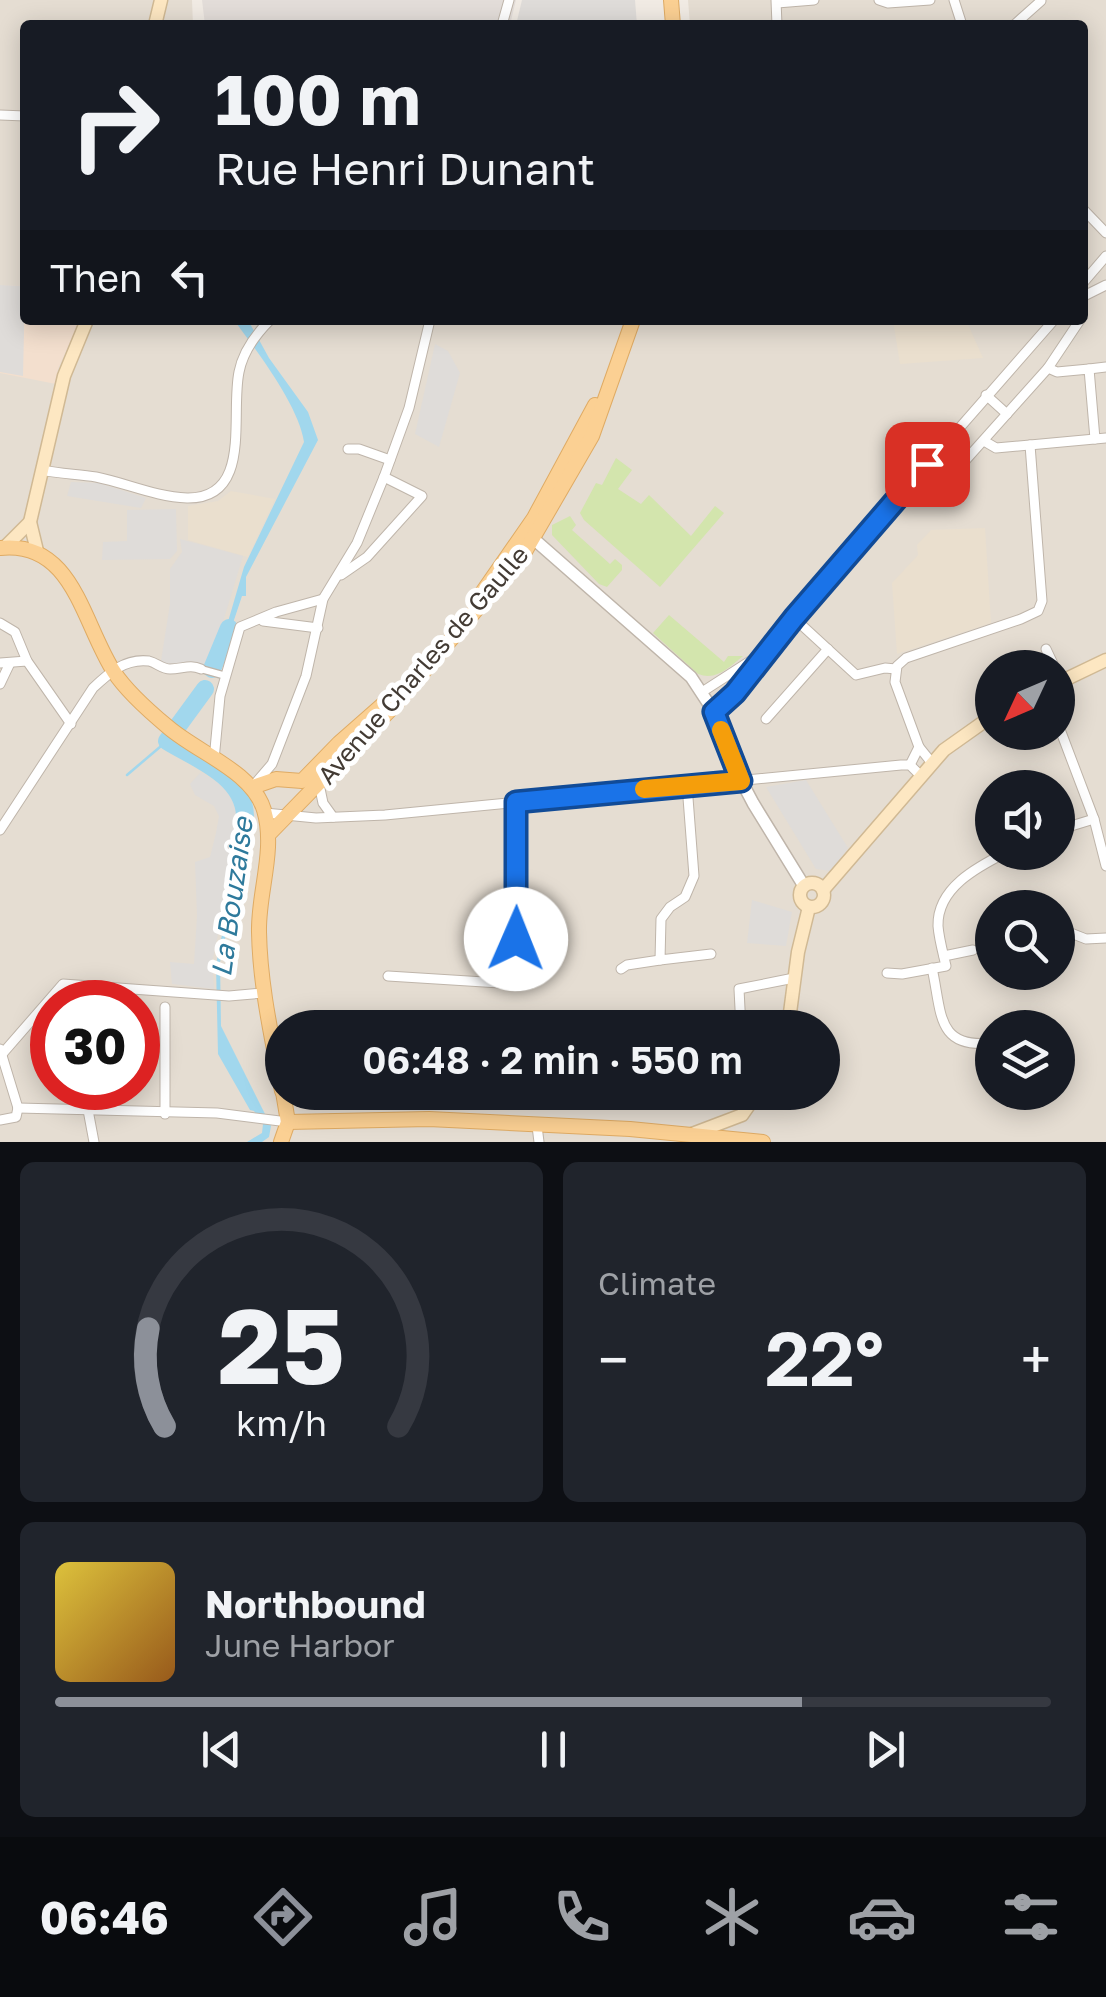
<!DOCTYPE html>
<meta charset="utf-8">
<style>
body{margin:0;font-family:"Golos Text",sans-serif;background:#20242c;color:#f1f3f6;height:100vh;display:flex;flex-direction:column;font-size:38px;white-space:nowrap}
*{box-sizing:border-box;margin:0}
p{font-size:32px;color:#9ea1a6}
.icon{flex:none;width:55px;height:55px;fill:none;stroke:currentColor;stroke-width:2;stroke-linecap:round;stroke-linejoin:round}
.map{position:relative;height:1142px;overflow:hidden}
.panel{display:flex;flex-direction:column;gap:20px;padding:20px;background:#0d0f14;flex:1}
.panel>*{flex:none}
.hud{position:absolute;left:20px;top:20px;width:1068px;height:305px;border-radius:10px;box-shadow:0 5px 25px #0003;background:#171b24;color:#f1f3f6;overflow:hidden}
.needle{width:65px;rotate:226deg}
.buttons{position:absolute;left:975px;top:650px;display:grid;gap:20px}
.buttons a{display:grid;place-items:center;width:100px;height:100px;border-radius:50%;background:#171b24;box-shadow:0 5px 25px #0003;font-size:50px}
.speed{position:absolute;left:30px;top:980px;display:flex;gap:20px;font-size:50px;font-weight:700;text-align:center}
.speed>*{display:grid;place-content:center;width:130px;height:130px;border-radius:50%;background:#171b24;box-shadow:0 5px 25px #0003;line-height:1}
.speed .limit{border:15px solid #d22;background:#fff;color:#111}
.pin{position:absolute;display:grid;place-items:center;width:85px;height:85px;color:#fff;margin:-42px;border-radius:20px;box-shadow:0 5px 15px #0006}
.me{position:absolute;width:110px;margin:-55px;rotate:1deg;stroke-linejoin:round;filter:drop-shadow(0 0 8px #0008)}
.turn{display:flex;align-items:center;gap:35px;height:210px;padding:0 30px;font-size:45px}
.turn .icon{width:130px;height:130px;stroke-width:2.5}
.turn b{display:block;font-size:70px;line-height:85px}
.then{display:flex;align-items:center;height:95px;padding:0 30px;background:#0003;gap:20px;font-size:38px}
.big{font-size:75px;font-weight:600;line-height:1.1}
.panel .tile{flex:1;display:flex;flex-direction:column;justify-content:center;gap:15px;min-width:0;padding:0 35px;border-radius:15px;background:#20242c}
.panel .dial{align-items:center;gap:0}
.dial svg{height:260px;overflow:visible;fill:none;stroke:#363941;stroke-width:7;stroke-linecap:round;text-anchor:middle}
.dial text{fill:#f1f3f6;stroke:none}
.song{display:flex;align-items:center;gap:30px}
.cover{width:120px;height:120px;border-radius:15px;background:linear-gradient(135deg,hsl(50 70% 55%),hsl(30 70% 35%))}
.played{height:10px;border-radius:5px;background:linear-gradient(90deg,#8c9099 75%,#363941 75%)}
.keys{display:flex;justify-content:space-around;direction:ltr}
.heat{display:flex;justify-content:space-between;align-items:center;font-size:55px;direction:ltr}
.panel .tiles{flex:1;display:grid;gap:20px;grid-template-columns:1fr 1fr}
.tile:last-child{grid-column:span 2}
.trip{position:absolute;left:265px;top:1010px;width:575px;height:100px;border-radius:50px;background:#171b24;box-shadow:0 5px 25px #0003;font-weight:600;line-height:100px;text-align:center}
.tab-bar{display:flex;height:160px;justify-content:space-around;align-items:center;background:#090b0e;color:#9ea1a6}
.tab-bar .icon{width:70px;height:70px}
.tab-bar .active{color:#8c9099}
.tab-bar b{font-size:45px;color:#f1f3f6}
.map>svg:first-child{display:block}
.residential{fill:#e5ddd2;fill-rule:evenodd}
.commercial{fill:#f3dfce}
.industrial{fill:#e3ddd9}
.education{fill:#eadfce}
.green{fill:#d3e5ad}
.parking{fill:#dfdcd9}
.water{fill:#a1d7ed}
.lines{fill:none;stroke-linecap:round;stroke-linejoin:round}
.stream{stroke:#a1d7ed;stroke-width:2.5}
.river{stroke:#a1d7ed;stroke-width:18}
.pedestrian-casing{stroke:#bfb5aa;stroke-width:9}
.minor-casing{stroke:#bfb5aa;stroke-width:11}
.tertiary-casing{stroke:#bfb5aa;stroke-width:14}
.secondary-casing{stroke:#d0b994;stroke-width:15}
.primary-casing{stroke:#dfab64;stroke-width:16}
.pedestrian{stroke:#fff;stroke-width:6}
.minor{stroke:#fff;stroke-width:9}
.tertiary{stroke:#fff;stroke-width:11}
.secondary{stroke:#fde7c2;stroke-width:12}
.primary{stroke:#fbd093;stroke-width:14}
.route-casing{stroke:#114b97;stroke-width:25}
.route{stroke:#1a73e8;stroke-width:18}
.slow{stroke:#f59e0b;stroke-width:18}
.labels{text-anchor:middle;stroke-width:10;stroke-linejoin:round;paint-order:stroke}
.street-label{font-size:25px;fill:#433b34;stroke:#fff}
.water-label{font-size:28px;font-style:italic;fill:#2e7a9c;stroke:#fff}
</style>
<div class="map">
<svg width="1106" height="1142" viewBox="0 0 1106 1142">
<rect width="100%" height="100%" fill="#f1ebe4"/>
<path class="residential" d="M 0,0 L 192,0 L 193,25 L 25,25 L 25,320 L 1082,320 L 1082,25 L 690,25 L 688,0 L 1106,0 L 1106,1142 L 0,1142 ZM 992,668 L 1058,668 L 1058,732 L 992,732 ZM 992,788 L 1058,788 L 1058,852 L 992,852 ZM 992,908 L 1058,908 L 1058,972 L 992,972 ZM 52,1002 L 138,1002 L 138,1088 L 52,1088 ZM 282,1028 L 822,1028 L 822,1092 L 282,1092 ZM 992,1028 L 1058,1028 L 1058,1092 L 992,1092 Z"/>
<polygon class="commercial" points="0,285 25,286 25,320 80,320 58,369 56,384 0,373"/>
<polygon class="industrial" points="202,0 516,0 510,25 205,25"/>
<g class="education">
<polygon points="893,320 966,320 983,358 900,364"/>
<polygon points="231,491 275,499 248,557 188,540 188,506 218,501"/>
<polygon points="985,528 991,623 897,654 892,583 918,555 917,545 931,530"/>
</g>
<g class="green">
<polygon points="616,458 632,470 618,489 641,504 649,495 691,536 715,506 724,513 660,587 584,520 580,513 596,483 602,485"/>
<polygon points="570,516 576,525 572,530 610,564 615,559 622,565 622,570 607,587 599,584 552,535 552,525"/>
<path d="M 669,615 L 724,662 L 728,656 L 743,656 C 729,667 717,681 698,674 L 653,633 Z"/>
</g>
<g class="parking">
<polygon points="522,0 635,0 637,25 516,25"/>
<polygon points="0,285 25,286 23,376 0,372"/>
<polygon points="435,344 448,351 460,373 439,447 415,434"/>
<polygon points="71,482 99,483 146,498 141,508 67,496"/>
<polygon points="176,509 177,551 170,559 102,560 103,542 127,541 127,510"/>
<polygon points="180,539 243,556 209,668 160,667 170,604 170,569 182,552"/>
<polygon points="201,772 226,787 238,805 242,825 212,962 214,989 172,984 170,962 194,964 197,916 195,862 210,857 216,833 219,816 214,806 195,795 190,784"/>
<polygon points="806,780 848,848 831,871 816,869 766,787"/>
<polygon points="752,900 792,912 786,946 747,943"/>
</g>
<g class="water">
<path d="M 234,320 L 248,320 L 269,358 L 308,412 L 318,440 L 246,577 L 246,596 L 242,596 L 225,647 L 220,649 L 244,567 L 304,442 C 299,406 256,350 234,320 Z"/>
<polygon points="244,795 249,826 220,962 221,1026 271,1126 269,1137 262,1142 247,1142 262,1133 263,1124 254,1111 250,1110 218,1054 216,965 244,824 240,797"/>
</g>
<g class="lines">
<polyline class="stream" points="127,775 167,741"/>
<g class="river">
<polyline points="212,669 229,628"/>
<path d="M 205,689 L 167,741 C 196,759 244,776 245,816"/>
</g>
<g class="pedestrian-casing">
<polyline id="pedestrian" points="201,669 226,676"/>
</g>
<g class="minor-casing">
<g id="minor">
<polyline points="776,0 777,25"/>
<polyline points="879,0 888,3 930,0"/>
<polyline points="954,0 962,25"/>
<polyline points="777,3 814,0"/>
<polyline points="502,25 509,0"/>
<polyline points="1014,25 1041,1"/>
<polyline points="0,115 25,116"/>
<polyline points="1082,208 1106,233"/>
<polyline points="1082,284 1106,256"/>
<polyline points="1082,297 1106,285"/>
<polyline points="1048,368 1057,372 1089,369 1095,439"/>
<polyline points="1089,369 1106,367"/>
<polyline points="986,395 1007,414"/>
<polyline points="984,441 996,448 1106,438"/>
<polyline points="348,449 359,449 390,460"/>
<path d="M 42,470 C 60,474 79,474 96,477 C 126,483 156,497 187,498 C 253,499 230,415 239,372 C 243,351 255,335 270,320"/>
<polyline points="907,487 918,497 929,501 1048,368 1080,320"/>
<polyline points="341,575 367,557 422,496 384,477"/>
<polyline points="794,618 856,675 885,668 896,669"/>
<polyline points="263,621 318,628"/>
<polyline points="0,623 15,632 27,661 71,724"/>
<polyline points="1046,649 1055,668"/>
<polyline points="0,663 27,661"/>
<polyline points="0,684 10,663"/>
<polyline points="702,692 761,654"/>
<polyline points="714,712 722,707 821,586 1054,320"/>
<polyline points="766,719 828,649"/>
<polyline points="1058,724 1094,819 1106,866"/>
<polyline points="919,747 895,682 897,666 906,658 1021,619 1038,611 1042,601 1030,445"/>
<polyline points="214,760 220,696 240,627 276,612 323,599"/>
<polyline points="910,765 919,747 932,763"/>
<polyline points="319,784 323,803 333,817"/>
<polyline points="254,785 272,764 306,676 323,599 357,543 384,477 409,408 430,320"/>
<polyline points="687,785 694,876 685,897 670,907 661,919 660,960 711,954"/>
<polyline points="265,813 316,818 385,815 901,765 910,765 921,776"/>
<path d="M 0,830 L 93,688 C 109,673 125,658 149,661 C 157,663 162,669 170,669 C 182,669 190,664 201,669"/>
<polyline points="1058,830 1094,819"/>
<polyline points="1058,928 1086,939 1106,938"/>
<polyline points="944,956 973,950"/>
<path d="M 932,968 C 942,1013 936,1049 992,1043"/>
<polyline points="621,969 627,965 660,960"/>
<path d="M 887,973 L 902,974 L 946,966 C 943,953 939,939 938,926 C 937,888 977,867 1007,852"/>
<polyline points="388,976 500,983 514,976 516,802"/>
<polyline points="165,1007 165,1114"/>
<polyline points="741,1028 739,989 794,978"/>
<polyline points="0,1049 18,1108"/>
<polyline points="3,1053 63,984 229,996 263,993"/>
<polyline points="18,1108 217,1113 288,1122"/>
<polyline points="88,1110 94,1142"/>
<polyline points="0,1120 16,1117 18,1108"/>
<polyline points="537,1126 539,1142"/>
</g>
</g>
<g class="tertiary-casing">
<polyline id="tertiary" points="528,534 691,677 714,712 735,769 753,803 804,886"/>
</g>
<g class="secondary-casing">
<g id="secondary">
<polyline points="155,25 161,0"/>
<polyline points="5,547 30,522"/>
<polyline points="37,551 30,522 64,376 87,320"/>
<polyline points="1058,683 1106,660"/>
<circle cx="812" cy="895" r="12"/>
<polyline points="823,890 944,750 992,716"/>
<polyline points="788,1028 798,952 809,907"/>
<polyline points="692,1134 742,1115 758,1092"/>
</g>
</g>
<g class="primary-casing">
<g id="primary">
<polyline points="671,0 673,25"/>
<path d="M 0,548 C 73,540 82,622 114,672 C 127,692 150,712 168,727 C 198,753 252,771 264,810 C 276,850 258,892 259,932 C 260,986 272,1038 282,1091"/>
<polyline points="477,600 534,518 595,405"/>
<polyline points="253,787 276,779 302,781 339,743 397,692"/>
<polyline points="269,834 395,705 523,555 592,436 633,320"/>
<polyline points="288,1122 429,1119 630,1129 763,1142"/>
<polyline points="281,1142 288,1122 283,1092"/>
</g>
</g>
<use href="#pedestrian" class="pedestrian"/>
<use href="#minor" class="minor"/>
<use href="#tertiary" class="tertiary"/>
<use href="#secondary" class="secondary"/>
<use href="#primary" class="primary"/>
</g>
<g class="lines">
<g class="route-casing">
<polyline id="route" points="516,939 516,802 741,781 714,712 735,693 794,618 927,464"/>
</g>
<use href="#route" class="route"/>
<polyline class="slow" points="644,789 741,781 721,730"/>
</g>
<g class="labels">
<g class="street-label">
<text transform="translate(423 665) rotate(-49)" y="9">Avenue Charles de Gaulle</text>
</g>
<g class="water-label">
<text transform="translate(232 897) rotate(-82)" y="10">La Bouzaise</text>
</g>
</g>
</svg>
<div class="buttons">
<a><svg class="needle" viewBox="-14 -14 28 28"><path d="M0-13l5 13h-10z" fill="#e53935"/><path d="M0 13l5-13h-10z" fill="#9ea1a6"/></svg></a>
<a><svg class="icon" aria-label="sound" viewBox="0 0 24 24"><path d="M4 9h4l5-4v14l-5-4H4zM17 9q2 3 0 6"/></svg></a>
<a><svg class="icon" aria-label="search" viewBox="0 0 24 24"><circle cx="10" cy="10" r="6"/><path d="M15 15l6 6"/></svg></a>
<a><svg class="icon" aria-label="layers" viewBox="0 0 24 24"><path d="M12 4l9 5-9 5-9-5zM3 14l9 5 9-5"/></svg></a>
</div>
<div class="speed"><div class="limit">30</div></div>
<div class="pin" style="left:927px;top:464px;background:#d93025"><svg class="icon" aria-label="arrive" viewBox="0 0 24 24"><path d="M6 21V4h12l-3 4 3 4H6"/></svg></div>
<svg class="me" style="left:516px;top:939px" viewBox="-20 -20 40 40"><circle r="19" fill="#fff"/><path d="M0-13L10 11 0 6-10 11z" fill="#1a73e8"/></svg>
<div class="trip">06:48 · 2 min · 550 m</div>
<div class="hud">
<div class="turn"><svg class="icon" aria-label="right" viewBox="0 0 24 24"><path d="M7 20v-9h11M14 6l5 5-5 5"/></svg><div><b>100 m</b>Rue Henri Dunant</div></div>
<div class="then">Then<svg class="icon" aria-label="left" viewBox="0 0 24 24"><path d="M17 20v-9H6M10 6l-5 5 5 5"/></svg></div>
</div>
</div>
<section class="panel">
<div class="tiles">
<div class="tile dial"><svg viewBox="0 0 100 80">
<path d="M14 69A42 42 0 1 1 86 69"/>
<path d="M14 69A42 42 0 0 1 9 39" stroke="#8c9099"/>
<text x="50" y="56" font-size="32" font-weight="700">25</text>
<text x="50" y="72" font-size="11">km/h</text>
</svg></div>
<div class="tile"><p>Climate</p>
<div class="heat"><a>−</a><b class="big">22°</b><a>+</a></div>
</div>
<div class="tile">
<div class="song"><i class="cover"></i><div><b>Northbound</b><p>June Harbor</p></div></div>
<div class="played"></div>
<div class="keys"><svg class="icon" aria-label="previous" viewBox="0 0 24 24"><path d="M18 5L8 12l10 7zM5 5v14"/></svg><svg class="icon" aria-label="pause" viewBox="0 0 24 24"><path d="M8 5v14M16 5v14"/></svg><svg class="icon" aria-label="next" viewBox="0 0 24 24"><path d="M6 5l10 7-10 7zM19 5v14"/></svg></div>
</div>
</div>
</section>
<nav class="tab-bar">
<b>06:46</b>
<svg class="icon active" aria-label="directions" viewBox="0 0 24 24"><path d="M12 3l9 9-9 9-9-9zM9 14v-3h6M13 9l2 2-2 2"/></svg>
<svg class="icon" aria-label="music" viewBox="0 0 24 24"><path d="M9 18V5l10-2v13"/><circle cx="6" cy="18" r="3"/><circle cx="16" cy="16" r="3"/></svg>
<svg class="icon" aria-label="phone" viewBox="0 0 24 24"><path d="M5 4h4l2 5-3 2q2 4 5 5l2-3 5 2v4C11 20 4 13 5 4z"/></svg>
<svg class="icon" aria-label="climate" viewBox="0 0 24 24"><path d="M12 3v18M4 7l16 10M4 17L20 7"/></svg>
<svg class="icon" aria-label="car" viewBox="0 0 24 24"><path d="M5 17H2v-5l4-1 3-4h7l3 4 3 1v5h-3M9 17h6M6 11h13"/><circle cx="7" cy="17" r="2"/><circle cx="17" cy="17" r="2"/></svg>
<svg class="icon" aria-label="filters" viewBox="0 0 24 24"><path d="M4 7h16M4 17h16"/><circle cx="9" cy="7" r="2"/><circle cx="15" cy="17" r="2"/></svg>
</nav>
